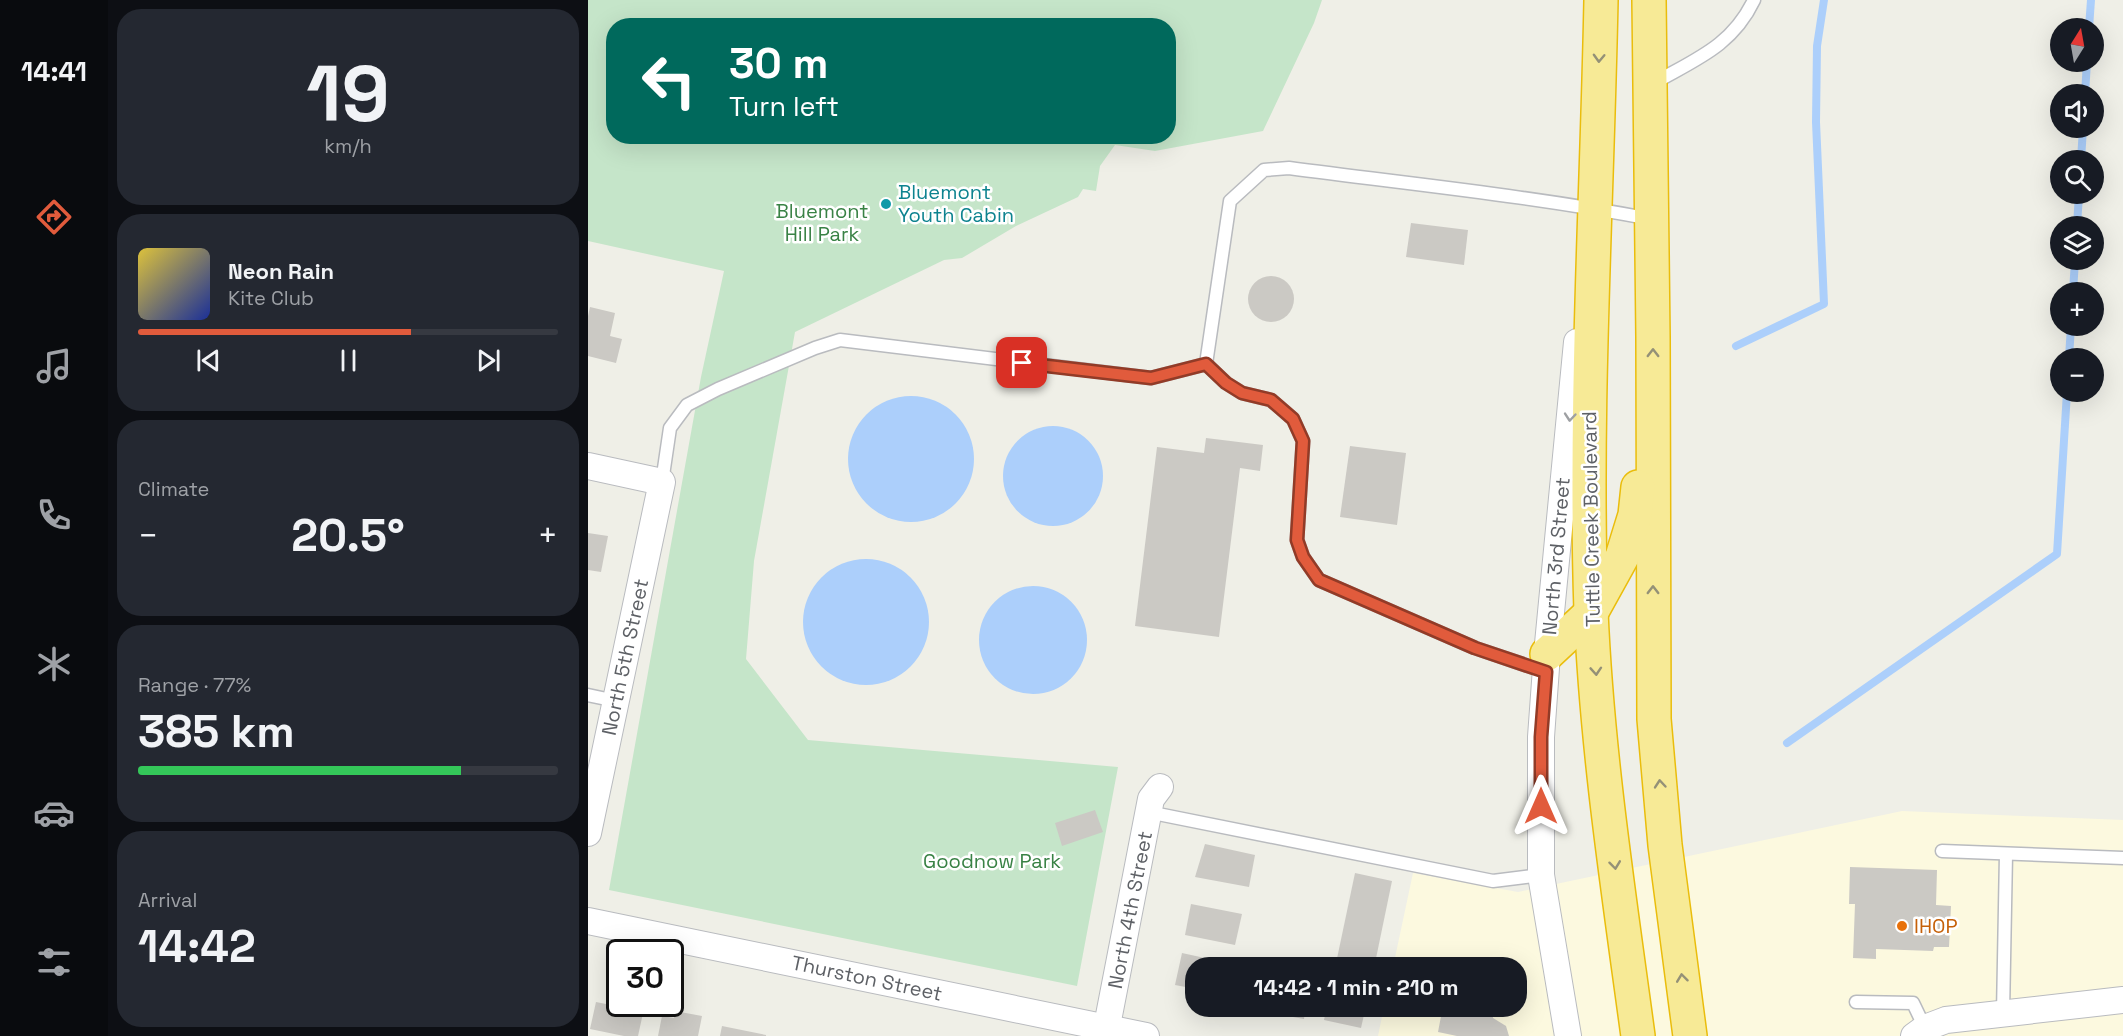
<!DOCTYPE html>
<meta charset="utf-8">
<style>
body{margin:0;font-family:"Space Grotesk",sans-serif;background:#242831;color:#f1f3f6;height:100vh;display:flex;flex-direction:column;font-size:22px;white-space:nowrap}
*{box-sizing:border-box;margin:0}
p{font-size:20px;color:#9ea1a6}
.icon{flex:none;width:33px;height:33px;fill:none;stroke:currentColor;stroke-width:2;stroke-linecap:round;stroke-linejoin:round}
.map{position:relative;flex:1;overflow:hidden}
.details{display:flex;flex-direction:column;gap:9px;padding:9px;background:#0d0f14;width:480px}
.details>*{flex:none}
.guide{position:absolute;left:18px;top:18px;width:570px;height:126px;border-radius:24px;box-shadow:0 6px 24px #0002;background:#00695c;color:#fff;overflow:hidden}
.needle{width:39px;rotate:11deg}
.buttons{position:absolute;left:1462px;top:18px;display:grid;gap:12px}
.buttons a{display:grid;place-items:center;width:54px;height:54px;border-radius:50%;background:#171b24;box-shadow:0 6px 24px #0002;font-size:30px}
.speed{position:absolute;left:18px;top:939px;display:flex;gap:12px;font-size:30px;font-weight:700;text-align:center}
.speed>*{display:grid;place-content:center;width:78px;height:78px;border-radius:50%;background:#171b24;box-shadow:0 6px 24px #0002;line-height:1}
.speed .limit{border:3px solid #111;border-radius:9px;background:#fff;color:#111}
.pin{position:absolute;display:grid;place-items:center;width:51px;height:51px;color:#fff;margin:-26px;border-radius:12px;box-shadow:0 3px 9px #0006}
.me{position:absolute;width:66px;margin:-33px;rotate:0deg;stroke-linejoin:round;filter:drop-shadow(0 0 4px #0008)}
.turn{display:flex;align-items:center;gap:21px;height:126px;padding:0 24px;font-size:27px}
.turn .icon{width:78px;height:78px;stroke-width:2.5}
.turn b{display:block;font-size:42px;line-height:51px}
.big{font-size:45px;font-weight:800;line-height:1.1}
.details .tile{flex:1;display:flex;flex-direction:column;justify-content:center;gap:9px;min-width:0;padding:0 21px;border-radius:24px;background:#242831}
.details .dial{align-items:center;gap:0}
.dial b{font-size:78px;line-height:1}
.song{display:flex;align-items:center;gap:18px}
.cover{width:72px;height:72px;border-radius:9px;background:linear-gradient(135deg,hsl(50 70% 55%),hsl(230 70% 35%))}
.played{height:6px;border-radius:3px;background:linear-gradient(90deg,#e15b3c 65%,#363941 65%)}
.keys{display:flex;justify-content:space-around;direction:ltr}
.heat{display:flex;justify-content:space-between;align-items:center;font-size:33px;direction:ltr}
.charge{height:9px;border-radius:4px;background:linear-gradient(90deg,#34c759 77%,#363941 0)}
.trip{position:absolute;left:597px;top:957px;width:342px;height:60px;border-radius:24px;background:#171b24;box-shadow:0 6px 24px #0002;font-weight:800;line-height:60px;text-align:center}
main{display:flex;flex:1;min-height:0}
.tab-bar{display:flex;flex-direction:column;width:108px;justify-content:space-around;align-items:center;background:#090b0e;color:#9ea1a6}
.tab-bar .icon{width:42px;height:42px}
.tab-bar .current{color:#e15b3c}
.tab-bar b{font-size:27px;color:#f1f3f6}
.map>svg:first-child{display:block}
.commercial{fill:#fcf9df}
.green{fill:#c5e5c9;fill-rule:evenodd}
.water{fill:#accffb}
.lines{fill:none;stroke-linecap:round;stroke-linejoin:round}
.stream{stroke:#accffb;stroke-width:8}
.building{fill:#cbc9c4}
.lane-casing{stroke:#b9bbbf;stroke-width:15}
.street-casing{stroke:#b9bbbf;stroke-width:28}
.highway-casing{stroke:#eabd0c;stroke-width:36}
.lane{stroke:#fff;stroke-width:12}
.street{stroke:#fff;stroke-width:26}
.highway{stroke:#f7ea96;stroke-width:33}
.oneway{stroke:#949177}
.oneway2{stroke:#9ea0a3}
.route-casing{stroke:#923b27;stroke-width:15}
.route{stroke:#e15b3c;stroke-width:10}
.culture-dot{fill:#0f9aa8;stroke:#fff;stroke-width:2}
.food-dot{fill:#e8710a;stroke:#fff;stroke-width:2}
.labels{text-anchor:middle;stroke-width:5;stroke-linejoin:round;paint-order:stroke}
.culture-label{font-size:20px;fill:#0d838f;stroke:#fff;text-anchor:start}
.park-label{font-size:20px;fill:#398245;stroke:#fff}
.street-label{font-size:20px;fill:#5e6166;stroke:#fff}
.food-label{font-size:20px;fill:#c56008;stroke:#fff;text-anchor:start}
</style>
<main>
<nav class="tab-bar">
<b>14:41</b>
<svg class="icon current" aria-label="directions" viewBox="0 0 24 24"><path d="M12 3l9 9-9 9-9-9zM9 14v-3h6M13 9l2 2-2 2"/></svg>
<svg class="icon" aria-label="music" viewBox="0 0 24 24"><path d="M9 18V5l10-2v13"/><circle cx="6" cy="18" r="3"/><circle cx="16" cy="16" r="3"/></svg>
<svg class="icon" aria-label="phone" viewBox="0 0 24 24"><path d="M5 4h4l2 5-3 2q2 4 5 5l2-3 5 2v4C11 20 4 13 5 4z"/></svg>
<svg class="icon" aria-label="climate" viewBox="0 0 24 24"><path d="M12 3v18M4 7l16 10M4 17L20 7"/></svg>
<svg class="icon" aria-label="car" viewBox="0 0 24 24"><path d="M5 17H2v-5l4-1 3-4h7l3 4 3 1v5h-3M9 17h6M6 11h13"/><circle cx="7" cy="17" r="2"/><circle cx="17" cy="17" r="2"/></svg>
<svg class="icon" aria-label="filters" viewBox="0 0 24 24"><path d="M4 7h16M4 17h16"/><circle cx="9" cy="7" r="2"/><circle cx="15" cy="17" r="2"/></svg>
</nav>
<section class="details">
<div class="tile dial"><b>19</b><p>km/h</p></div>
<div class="tile">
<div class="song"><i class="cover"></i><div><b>Neon Rain</b><p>Kite Club</p></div></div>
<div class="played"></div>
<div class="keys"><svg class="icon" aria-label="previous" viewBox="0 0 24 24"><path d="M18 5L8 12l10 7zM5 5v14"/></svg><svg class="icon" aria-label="pause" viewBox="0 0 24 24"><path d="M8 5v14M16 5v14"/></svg><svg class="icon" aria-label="next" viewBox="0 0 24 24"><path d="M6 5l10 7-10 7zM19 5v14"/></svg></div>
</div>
<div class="tile"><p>Climate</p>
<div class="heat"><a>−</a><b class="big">20.5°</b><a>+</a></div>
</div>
<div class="tile"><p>Range · 77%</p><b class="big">385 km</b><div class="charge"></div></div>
<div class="tile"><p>Arrival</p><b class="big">14:42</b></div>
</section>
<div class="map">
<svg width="1535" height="1036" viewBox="0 0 1535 1036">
<rect width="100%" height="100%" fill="#efefe7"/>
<polygon class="commercial" points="1314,811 1535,820 1535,1036 790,1036 796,1007 928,1006 928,968 805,967 825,873 930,892"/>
<path class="green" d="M 0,0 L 734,0 L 726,23 L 675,131 L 567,151 L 527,145 L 512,166 L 508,191 L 495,189 L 490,197 L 428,226 L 374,258 L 356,260 L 207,332 L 166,561 L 158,659 L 220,740 L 530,767 L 489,986 L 21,890 L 113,377 L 136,271 L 0,241 ZM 26,26 L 580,26 L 580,136 L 26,136 Z"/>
<g class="water">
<circle cx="323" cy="459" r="63"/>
<circle cx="465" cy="476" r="50"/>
<circle cx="278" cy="622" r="63"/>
<circle cx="445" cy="640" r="54"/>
</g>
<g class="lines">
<g class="stream">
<polyline points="1501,28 1503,0"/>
<polyline points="1497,94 1499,62"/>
<polyline points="1493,160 1495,128"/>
<polyline points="1489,226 1491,194"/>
<polyline points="1485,292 1487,260"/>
<polyline points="1148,346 1236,304 1228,122 1229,46 1236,0"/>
<polyline points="1481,358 1483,326"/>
<polyline points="1199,743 1469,554 1479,392"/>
</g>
</g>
<g class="building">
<polygon points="823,223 880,230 876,265 818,257"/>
<circle cx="683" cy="299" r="23"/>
<polygon points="2,307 27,313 22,336 34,339 28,363 0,356 0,316"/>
<polygon points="618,438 675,445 672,471 652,468 631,637 547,626 569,447 616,453"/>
<polygon points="762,446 818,453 809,525 752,517"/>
<polygon points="0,533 20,536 13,572 0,570"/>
<polygon points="507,810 515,832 474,846 467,823"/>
<polygon points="617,844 667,855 661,887 607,877"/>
<polygon points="1262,867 1349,870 1348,905 1363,906 1361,947 1346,947 1345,951 1288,949 1288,959 1265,958 1267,904 1261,904"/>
<polygon points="767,873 804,881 786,968 747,968"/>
<polygon points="603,904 654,914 647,945 597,935"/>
<polygon points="594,953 644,964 643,968 608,968 608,989 587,985"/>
<polygon points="696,957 718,961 717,968 694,968"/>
<polygon points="873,957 901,963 902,968 868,968"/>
<polygon points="20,996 32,998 32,1004 57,1004 50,1036 36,1036 2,1029 8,1002 18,1004"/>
<polygon points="695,1006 723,1006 722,1013 717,1012 716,1019 694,1015"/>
<polygon points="739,1006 778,1006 773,1028 736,1020"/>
<polygon points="855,1006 904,1006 905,1018 918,1026 921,1036 869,1036 850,1032"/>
<polygon points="87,1011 114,1016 110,1036 70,1036 74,1016 86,1018"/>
<polygon points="134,1026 178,1035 178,1036 132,1036"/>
</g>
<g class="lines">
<g class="lane-casing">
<g id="lane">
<path d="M 1066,83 C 1108,59 1144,46 1166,0"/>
<path d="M 618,364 L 642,201 L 676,170 L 701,168 C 821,184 943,196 1063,219"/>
<polyline points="74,482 82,428 99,405 130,389 227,348 252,340 563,378 618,364 638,383 654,393 683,400 705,419 715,441 709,540 715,557 731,580 887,648 958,672"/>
<polyline points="0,695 28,701"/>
<polyline points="560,812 905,881 953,875"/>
<polyline points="1354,851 1535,858"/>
<polyline points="1268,1002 1325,1003 1337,1028"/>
<polyline points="1415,1013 1418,854"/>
</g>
</g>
<g class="street-casing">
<g id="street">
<polyline points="0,466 74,482 0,833"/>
<polyline points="0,921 558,1036"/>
<polyline points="517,1036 563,799 572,787"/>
<polyline points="980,1036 953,875 953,737 959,654 989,342"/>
<polyline points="1326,1036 1337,1028 1358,1020 1535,1000"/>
</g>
</g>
<g class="highway-casing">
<g id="highway">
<path d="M 1013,0 C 1009,204 996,407 1003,611 C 1009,753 1031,895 1050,1036"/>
<polyline points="1061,0 1065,337 1066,719 1077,845 1102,1036"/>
<polyline points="959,654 1003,613 1034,557 1047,515 1050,487"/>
</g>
</g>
<use href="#lane" class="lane"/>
<use href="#street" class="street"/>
<use href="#highway" class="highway"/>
</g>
<defs><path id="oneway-chevron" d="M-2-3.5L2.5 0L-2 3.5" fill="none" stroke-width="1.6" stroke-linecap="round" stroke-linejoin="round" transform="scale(1.5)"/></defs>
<g class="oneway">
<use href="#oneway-chevron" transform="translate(1011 58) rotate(92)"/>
<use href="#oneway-chevron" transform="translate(1065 353) rotate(-90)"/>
<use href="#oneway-chevron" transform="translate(1065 590) rotate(-90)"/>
<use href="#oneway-chevron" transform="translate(1008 671) rotate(86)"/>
<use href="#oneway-chevron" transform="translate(1072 784) rotate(-95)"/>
<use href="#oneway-chevron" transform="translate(1027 865) rotate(83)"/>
<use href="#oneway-chevron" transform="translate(1094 978) rotate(-97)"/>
</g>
<use class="oneway2" href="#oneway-chevron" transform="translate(982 417) rotate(95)"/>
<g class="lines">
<g class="route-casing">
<polyline id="route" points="434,363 563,378 618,364 638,383 654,393 683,400 705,419 715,441 709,540 715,557 731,580 887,648 958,672 953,737 953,806"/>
</g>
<use href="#route" class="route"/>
</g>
<circle class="culture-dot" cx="298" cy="204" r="6"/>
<circle class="food-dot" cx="1314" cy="926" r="6"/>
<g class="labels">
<g class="culture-label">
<text x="310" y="199">Bluemont<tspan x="310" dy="23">Youth Cabin</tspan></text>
</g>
<g class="park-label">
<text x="234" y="218">Bluemont<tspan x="234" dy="23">Hill Park</tspan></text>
<text x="404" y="868">Goodnow Park</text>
</g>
<g class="street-label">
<text transform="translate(1003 519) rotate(-91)" y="7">Tuttle Creek Boulevard</text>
<text transform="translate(968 556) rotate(-85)" y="7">North 3rd Street</text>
<text transform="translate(37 657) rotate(-78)" y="7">North 5th Street</text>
<text transform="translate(542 910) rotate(-79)" y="7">North 4th Street</text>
<text transform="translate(279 978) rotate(12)" y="7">Thurston Street</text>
</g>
<g class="food-label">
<text x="1326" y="933">IHOP</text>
</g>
</g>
</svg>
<div class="buttons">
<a><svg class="needle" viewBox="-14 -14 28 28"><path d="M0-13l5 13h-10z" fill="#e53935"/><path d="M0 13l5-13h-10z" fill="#9ea1a6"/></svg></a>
<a><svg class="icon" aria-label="sound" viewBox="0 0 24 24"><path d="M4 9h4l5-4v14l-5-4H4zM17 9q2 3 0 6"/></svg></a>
<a><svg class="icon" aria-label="search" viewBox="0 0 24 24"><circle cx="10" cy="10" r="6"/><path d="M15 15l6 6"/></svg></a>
<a><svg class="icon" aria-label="layers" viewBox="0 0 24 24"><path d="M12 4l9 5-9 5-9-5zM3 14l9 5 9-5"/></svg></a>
<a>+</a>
<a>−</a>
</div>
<div class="speed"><div class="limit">30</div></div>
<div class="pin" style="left:434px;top:363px;background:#d93025"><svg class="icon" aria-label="arrive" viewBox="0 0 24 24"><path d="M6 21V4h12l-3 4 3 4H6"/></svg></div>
<svg class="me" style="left:953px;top:806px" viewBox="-20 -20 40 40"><path d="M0-17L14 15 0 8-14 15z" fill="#e15b3c" stroke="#fff" stroke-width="4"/></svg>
<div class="trip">14:42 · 1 min · 210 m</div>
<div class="guide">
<div class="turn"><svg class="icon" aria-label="left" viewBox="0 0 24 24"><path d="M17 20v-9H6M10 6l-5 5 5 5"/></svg><div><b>30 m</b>Turn left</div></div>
</div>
</div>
</main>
